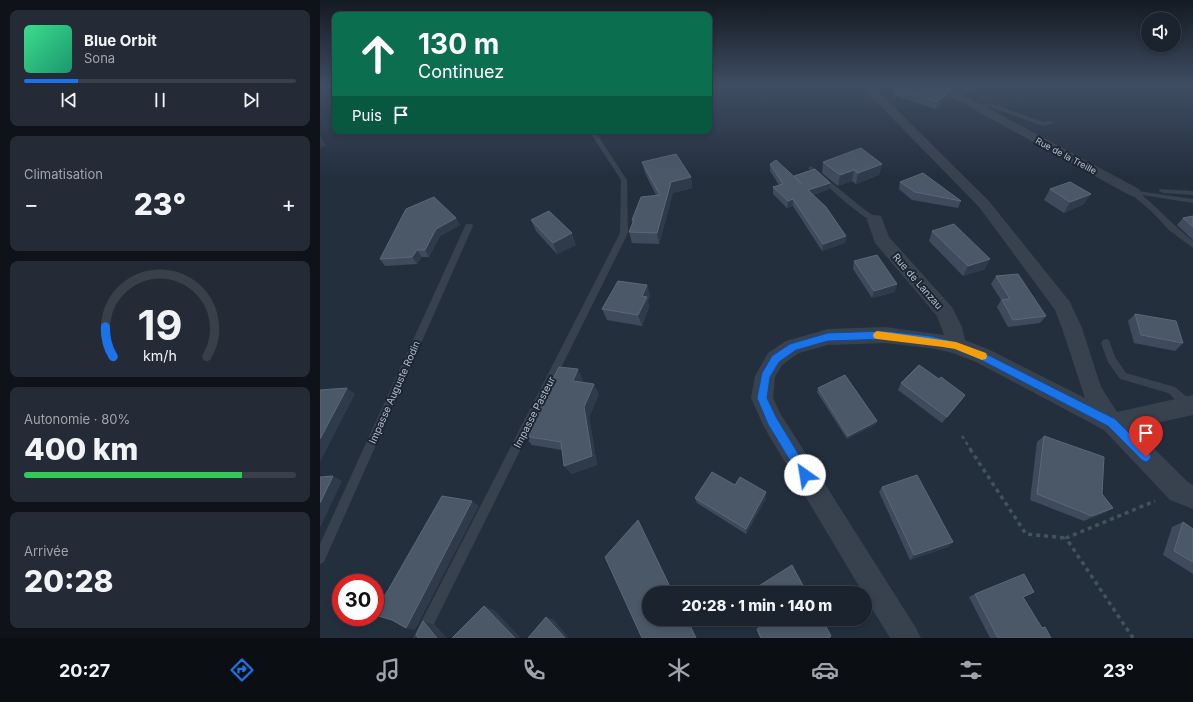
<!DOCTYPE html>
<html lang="fr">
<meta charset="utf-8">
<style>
body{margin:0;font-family:Inter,sans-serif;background:#242b36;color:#f1f3f6;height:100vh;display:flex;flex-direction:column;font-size:15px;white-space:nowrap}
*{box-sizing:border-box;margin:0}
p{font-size:13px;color:#a0a4aa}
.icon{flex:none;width:22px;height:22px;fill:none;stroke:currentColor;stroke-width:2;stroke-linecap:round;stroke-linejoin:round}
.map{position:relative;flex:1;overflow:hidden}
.details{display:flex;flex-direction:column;gap:10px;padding:10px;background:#0f1319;width:320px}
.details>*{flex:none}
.banner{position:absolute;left:12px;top:12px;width:380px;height:122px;border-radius:8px;box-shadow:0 2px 6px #0003,0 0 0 1px #39404a;background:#0b6e4f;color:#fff;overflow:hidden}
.controls{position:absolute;left:821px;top:12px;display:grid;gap:8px}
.controls a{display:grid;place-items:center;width:40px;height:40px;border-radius:50%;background:#1b232e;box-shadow:0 2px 6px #0003,0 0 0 1px #39404a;font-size:20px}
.speed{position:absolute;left:12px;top:574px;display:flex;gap:8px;font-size:20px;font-weight:700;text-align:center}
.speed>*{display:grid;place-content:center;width:52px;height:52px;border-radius:50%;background:#1b232e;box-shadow:0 2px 6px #0003,0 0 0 1px #39404a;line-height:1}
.speed .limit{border:6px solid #d22;background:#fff;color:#111}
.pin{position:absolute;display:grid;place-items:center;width:34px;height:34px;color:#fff;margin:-41px -17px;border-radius:50% 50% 50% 0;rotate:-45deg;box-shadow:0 0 4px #0007}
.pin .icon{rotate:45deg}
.me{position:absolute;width:44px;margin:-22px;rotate:328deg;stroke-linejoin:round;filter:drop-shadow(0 0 3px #0008)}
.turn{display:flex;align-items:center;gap:14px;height:84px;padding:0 20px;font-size:18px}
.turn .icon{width:52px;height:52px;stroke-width:2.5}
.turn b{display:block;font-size:28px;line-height:34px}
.then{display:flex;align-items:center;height:38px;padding:0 20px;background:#0003;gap:8px;font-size:15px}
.big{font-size:30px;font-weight:800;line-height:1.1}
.details .widget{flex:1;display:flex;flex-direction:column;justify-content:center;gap:6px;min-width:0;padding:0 14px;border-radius:8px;background:#242b36}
.details .dial{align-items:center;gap:0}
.dial svg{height:104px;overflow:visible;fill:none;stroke:#39404a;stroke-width:7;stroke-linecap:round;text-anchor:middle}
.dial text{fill:#f1f3f6;stroke:none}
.song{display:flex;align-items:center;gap:12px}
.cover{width:48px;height:48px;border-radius:6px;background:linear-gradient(135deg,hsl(150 70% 55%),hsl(160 70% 35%))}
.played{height:4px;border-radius:2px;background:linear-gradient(90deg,#1a73e8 20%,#39404a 20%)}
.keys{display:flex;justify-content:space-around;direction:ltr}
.heat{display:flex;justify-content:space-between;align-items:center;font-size:22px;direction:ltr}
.charge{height:6px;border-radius:3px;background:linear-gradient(90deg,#34c759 80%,#39404a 0)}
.trip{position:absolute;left:322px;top:586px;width:230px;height:40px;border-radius:20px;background:#1b232e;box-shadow:0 2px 6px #0003,0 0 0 1px #39404a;font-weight:800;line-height:40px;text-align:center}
.menu{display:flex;height:64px;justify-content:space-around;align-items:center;background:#0b0e12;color:#a0a4aa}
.menu .icon{width:28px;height:28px}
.menu .selected{color:#1a73e8}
.menu b{font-size:18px;color:#f1f3f6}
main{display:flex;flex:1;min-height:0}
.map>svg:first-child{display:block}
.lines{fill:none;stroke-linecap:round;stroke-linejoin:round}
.path-far1{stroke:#3f5557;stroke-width:2.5;stroke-dasharray:3.5 3.5;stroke-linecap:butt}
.path{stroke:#3f5557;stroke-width:3.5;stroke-dasharray:4 4;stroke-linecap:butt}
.lane{fill:#38414e;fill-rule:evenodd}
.street{fill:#38414e;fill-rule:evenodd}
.wall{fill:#3f4b5c}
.shaded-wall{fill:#2f3b4b}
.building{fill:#4b5868;stroke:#5c6777}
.route{fill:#1a73e8;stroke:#114b97}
.slow{fill:#f59e0b}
.labels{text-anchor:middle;stroke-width:4;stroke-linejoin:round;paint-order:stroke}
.far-street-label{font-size:9px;fill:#b4bcc9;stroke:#1d2633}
.street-label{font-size:10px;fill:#b4bcc9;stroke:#1d2633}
</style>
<main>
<section class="details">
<div class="widget">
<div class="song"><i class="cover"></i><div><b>Blue Orbit</b><p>Sona</p></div></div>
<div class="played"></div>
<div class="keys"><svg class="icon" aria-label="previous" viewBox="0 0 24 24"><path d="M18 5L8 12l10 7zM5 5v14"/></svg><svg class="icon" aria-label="pause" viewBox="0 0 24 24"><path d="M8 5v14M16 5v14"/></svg><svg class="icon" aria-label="next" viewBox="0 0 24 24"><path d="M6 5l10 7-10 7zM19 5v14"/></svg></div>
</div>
<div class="widget"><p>Climatisation</p>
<div class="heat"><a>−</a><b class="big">23°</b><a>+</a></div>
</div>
<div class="widget dial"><svg viewBox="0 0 100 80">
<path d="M14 69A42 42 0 1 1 86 69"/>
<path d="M14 69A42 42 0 0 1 8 46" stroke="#1a73e8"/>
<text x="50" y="56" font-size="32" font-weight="700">19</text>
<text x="50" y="72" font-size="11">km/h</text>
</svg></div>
<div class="widget"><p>Autonomie · 80%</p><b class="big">400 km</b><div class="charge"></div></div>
<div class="widget"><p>Arrivée</p><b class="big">20:28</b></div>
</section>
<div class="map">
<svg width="873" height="638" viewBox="0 0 873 638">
<rect width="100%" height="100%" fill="#242f3e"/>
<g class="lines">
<polyline class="path-far1" points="642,436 651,450"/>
<g class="path">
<polyline points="650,449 706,534 746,538"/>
<polyline points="813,638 746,538 835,501"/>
</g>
<g class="lane">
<polygon points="528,85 546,85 548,87 535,90"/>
<polygon points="622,85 634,85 651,89 660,85 664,87 651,93"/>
<polygon points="670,103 723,122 731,121 734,123 723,126 670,107 655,109 652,107"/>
<polygon points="269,131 275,131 307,180 308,233 107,638 93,638 300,233 301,180"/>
<path d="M 491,166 L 545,210 L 558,218 L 558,222 C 546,224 500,179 489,169 L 488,168 Z"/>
<polygon points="840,189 873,191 873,195 843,193 839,191"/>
<path d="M 811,190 L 873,199 L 873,203 L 822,195 C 840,210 855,227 873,241 L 873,248 L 849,230 L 831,211 L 811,194 Z"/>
<polygon points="146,224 152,224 153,226 4,562 0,564 0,544"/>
<polygon points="786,339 789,340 795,357 806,373 855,387 873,402 873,409 870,411 866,409 848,393 800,379 788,362 781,343 783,340"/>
</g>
<g class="street">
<polygon points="540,85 552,85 669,201 750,302 762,328 781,387 797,412 873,395 873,415 813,428 868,482 873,485 873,509 850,500 784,430 656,362 633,353 610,348 565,343 508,345 479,353 462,365 455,377 453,398 460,413 596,628 601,638 570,638 545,597 545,593 543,593 444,427 431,398 435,376 448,353 466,341 508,329 565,327 624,335 617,316 555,243 547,220 549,216 555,215 561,216 569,237 632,307 642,327 645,340 670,350 765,398 742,328 735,310 671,223 659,207"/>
<polygon points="610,85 625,85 819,189 821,192 819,195 814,197 809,195"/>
</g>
</g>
<g class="wall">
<polygon points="576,88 631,90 629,97 615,109 574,95"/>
<polygon points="322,162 371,177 372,188 353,193 339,244 312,243 309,232 312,224 312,220 336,195 325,173"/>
<polygon points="503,162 562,164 559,175 536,184 532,181 518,186 502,173"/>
<polygon points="450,164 474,177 509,189 493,195 526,236 525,243 502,251 473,206 467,208 453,194 453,187 459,185 450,171"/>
<polygon points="580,182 641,201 638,208 592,200 579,189"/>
<polygon points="730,189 764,204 744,213 724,200"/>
<polygon points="873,216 873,240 857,225 863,218"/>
<polygon points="136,218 140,225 120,236 109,257 102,257 97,264 65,266 60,259"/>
<polygon points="211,220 256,245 237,254 216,231"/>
<polygon points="612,231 665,269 643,276 609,241"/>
<polygon points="534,261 575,292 552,298 533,269"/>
<polygon points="676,276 726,316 720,323 688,327 677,307 681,300 671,284"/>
<polygon points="327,285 330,296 328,301 329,307 322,326 287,320 282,309"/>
<polygon points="815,314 863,343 855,351 814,343 808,321"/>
<polygon points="263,379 262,382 279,394 269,417 277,465 251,474 242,450 212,445 204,436"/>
<polygon points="619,379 645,395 641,401 622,423 578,390 581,383"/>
<polygon points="498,388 556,424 527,439 497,392"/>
<polygon points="724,436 782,494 793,508 784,513 764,521 710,500 717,442"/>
<polygon points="415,485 446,498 426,534 377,503 375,498"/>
<polygon points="562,487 633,542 628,547 590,560 559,492"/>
<polygon points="863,522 873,529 873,574 843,555 852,527"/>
<polygon points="655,594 703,597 721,628 725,627 731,638 670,638 649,597"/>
<polygon points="447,619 502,619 511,636 510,638 440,638 437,631 437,629 448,621"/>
</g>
<g class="shaded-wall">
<polygon points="631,90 629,97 615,109 617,102"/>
<polygon points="0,135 6,146 0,148"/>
<polygon points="562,164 559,175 536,184 538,173"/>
<polygon points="534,170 532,181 518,186 520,175"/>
<polygon points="371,177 372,188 353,193 339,244 337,233 351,182"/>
<polygon points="510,183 509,189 488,197 488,190"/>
<polygon points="771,194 764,204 744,213 750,202"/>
<polygon points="473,199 473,206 467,208 468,201"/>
<polygon points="136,218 140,225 120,236 109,257 105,250 116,229"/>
<polygon points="252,233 256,245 237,254 233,243"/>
<polygon points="526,236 525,243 502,251 503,244"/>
<polygon points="97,250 102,257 97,264 92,257"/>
<polygon points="670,259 665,269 643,276 648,266"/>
<polygon points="577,284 575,292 552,298 554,291"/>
<polygon points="327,285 330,296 328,301 329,307 322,326 318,315 322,296"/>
<polygon points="258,369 263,379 258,391 253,381"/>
<polygon points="274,384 279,394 269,417 277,465 251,474 244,466 264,407"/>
<polygon points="27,388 35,394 0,462 0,439"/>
<polygon points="645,395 641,401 622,423 627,417"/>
<polygon points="557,421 556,424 527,439 528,436"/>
<polygon points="13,476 22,481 0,528 0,503"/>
<polygon points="446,492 446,498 426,534 426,529"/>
<polygon points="152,501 159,506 95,630 86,628"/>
<polygon points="793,508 784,513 764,521 772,516"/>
<polygon points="633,542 628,547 590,560 594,555"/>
<polygon points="164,606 174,610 201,638 195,638"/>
<polygon points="226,617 234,620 249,638 245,638"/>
<polygon points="103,621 115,625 127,638 117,638"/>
</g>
<g class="building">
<polygon points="589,85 622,85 631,90 617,102 576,88"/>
<polygon points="541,148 562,164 538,173 534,170 520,175 503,162"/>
<polygon points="356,154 371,177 351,182 337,233 309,232 314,220 312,220 321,197 340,195 322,162"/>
<polygon points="456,160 482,184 474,176 495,169 510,183 488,190 506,207 526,236 503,244 473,199 468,201 453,187 463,184 450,164"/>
<polygon points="603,173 641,201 595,192 580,182"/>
<polygon points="750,182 771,194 750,202 730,189"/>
<polygon points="114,197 136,218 116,229 105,250 97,250 92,257 60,259 86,209"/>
<polygon points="229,211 252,233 233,243 211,220"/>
<polygon points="873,216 873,227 863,218"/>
<polygon points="634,224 670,259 648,266 612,231"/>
<polygon points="557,255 577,284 554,291 534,261"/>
<polygon points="698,274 726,316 693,320 682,300 690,299 676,276"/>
<polygon points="298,281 327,285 322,296 327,297 318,315 282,309"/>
<polygon points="815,314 856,321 863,343 821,335"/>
<polygon points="599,365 619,379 621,377 645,395 627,417 581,383"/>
<polygon points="239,367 258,369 253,381 274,384 264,407 272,456 244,466 241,442 204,436"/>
<polygon points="525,375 557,421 528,436 498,388"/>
<polygon points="27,388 0,439 0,390"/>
<polygon points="724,436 784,457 782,494 793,508 772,516 717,494"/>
<polygon points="392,472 415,485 420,477 446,492 426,529 375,498"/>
<polygon points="597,475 633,542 594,555 562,487"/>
<polygon points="13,476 0,503 0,477"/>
<polygon points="122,496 152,501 86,628 72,620 55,615 55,613"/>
<polygon points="318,520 353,593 329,593 329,619 367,619 376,638 322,638 285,557"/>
<polygon points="863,522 873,529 873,562 854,551"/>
<polygon points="472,565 487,593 436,593 434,589"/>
<polygon points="704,574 714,592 703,597 722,628 725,627 731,638 678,638 655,594"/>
<polygon points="164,606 195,638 132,638"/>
<polygon points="226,617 245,638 208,638"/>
<polygon points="449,619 502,619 511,636 509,638 441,638 437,629 449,620"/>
<polygon points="103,621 117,638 98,638 98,637 96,635"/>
</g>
<linearGradient id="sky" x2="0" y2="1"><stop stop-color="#141a22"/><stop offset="0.49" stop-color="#3f4d63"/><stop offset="1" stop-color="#3f4d63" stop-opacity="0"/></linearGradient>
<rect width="873" height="175" fill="url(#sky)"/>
<polygon class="route" points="565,331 610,336 636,342 666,354 795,419 829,453 831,457 829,460 826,462 822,460 788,426 659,359 635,349 610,344 565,339 508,341 476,350 459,362 450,377 447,398 456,417 491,475 489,479 485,480 481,479 448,424 437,398 442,373 452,356 470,344 508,333"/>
<polygon class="slow" points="557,331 636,342 666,353 667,356 666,359 662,360 635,349 623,347 557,339 554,338 553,335 554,333"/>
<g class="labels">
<g class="far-street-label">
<text transform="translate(746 156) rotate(28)" y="3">Rue de la Treille</text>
</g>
<g class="street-label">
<text transform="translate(598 281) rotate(49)" y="4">Rue de Lanzau</text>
<text transform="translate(74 392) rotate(-66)" y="4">Impasse Auguste Rodin</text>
<text transform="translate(214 412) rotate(-63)" y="4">Impasse Pasteur</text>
</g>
</g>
</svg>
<div class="controls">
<a><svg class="icon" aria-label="sound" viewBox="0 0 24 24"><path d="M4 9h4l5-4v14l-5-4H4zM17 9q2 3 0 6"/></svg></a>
</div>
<div class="speed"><div class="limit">30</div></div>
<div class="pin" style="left:826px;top:457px;background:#d93025"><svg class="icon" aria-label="arrive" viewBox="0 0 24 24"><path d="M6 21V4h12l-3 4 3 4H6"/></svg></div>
<svg class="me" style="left:485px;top:475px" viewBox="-20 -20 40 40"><circle r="19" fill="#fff"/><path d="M0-13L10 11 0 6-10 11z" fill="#1a73e8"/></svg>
<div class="trip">20:28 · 1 min · 140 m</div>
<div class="banner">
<div class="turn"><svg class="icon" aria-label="ahead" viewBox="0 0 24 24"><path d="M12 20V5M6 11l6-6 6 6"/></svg><div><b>130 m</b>Continuez</div></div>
<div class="then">Puis<svg class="icon" aria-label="arrive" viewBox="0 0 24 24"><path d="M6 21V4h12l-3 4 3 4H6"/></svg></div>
</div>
</div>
</main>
<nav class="menu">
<b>20:27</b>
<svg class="icon selected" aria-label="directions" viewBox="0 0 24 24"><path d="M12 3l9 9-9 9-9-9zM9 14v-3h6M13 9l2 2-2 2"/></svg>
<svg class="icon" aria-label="music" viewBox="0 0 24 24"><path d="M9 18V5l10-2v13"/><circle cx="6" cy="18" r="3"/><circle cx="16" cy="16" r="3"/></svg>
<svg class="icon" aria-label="phone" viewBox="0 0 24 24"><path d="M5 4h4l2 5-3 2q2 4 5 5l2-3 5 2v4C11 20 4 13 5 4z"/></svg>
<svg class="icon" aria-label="climate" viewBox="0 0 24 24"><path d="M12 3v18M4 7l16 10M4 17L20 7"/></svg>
<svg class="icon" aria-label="car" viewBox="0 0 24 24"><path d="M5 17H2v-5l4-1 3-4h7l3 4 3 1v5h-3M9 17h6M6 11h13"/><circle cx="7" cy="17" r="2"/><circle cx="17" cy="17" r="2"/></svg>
<svg class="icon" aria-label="filters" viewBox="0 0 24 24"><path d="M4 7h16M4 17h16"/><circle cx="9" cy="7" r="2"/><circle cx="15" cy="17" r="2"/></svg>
<b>23°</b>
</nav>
